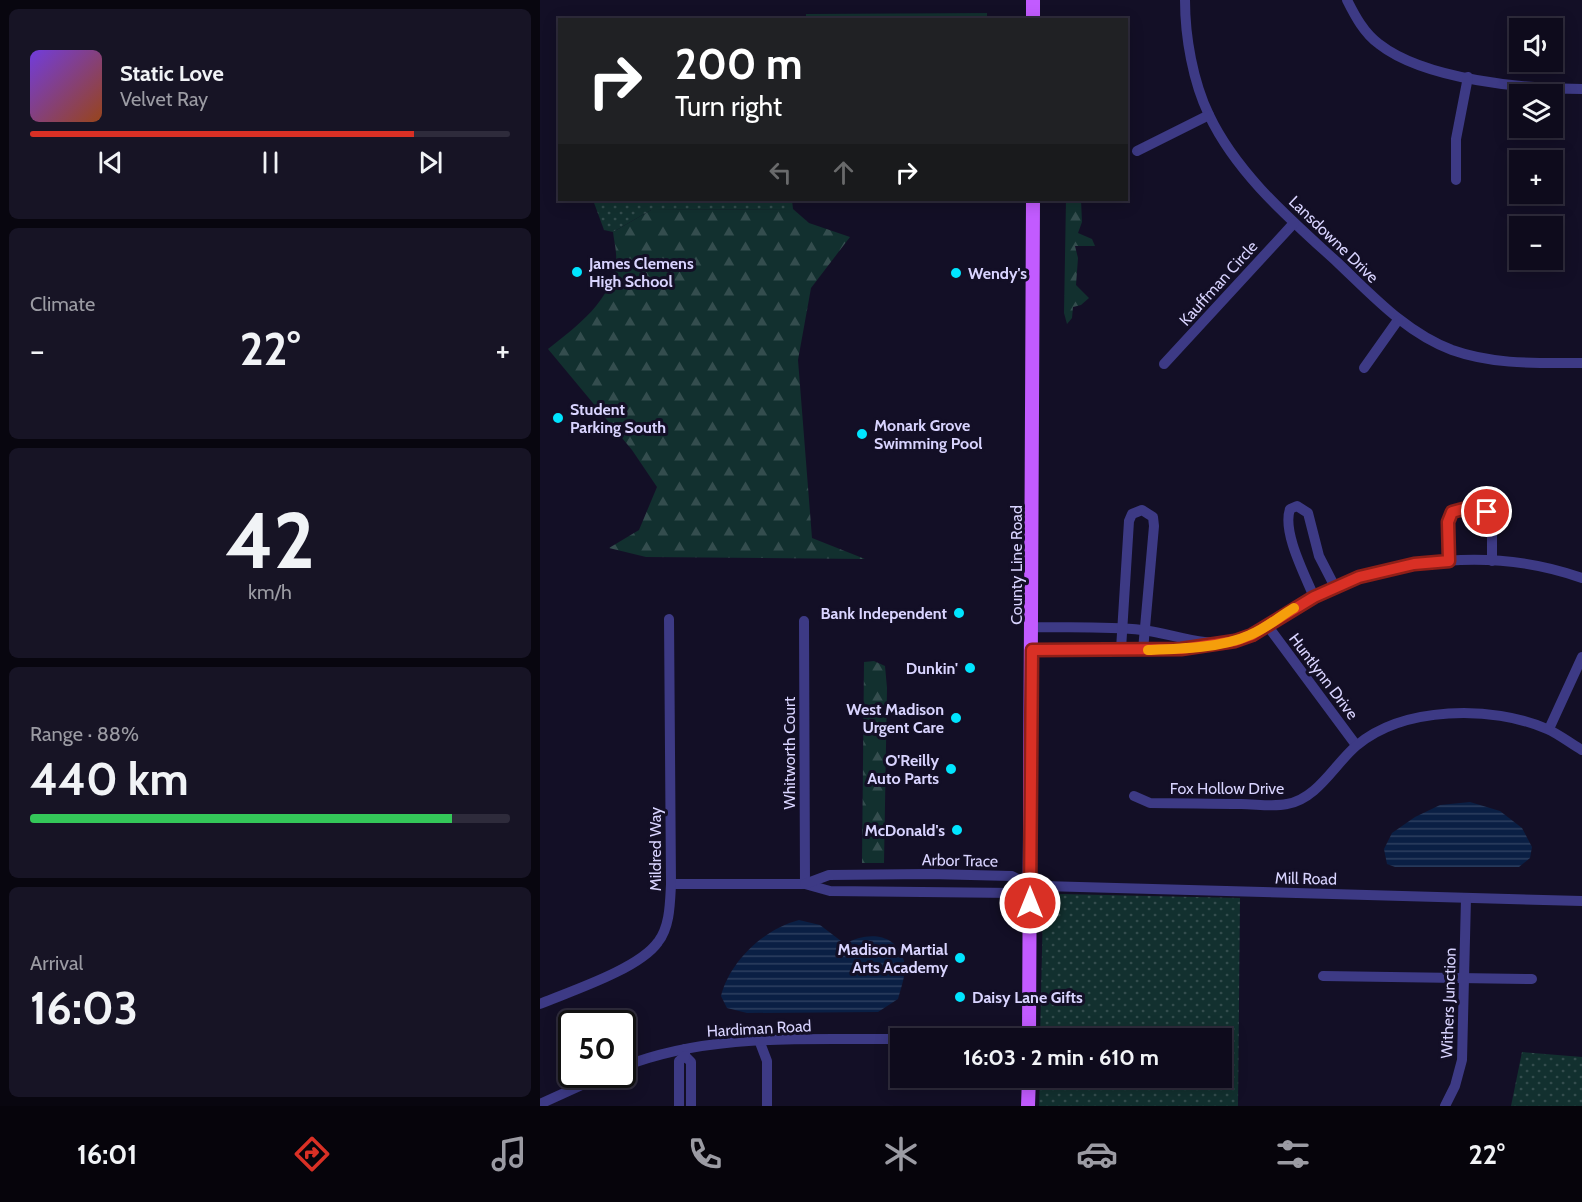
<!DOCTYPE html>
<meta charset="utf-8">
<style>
body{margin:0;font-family:Cabin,sans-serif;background:#171425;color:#f1f3f6;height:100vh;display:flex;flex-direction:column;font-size:22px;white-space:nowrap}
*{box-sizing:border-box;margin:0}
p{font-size:20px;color:#9b9ba3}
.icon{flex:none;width:33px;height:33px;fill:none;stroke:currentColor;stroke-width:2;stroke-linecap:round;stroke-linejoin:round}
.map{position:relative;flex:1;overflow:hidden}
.panel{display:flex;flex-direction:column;gap:9px;padding:9px;background:#08060f;width:540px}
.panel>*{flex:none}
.top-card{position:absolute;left:18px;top:18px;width:570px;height:183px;border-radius:0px;box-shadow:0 3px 15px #0003,0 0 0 2px #2e2b3b;background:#202124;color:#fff;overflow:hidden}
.buttons{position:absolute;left:969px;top:18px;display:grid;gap:12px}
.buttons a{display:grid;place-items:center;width:54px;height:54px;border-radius:0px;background:#0e0b1c;box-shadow:0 3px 15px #0003,0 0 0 2px #2e2b3b;font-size:30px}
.speed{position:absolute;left:18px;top:1010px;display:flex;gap:12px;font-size:30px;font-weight:700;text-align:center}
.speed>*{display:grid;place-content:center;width:78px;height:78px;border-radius:50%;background:#0e0b1c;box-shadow:0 3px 15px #0003,0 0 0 2px #2e2b3b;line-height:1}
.speed .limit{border:3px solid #111;border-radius:9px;background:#fff;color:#111}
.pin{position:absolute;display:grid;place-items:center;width:51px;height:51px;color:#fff;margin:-26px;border:3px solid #fff;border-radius:50%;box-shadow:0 2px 6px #0007}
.me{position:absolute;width:66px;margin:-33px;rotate:0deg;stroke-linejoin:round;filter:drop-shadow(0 0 4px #0008)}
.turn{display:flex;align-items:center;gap:21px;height:126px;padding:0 18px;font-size:27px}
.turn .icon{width:78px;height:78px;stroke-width:2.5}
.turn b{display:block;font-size:42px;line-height:51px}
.lanes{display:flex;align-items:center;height:57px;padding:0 18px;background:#0003;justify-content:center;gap:30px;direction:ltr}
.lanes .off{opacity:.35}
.big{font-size:45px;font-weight:800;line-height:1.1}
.panel .widget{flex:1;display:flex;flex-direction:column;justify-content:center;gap:9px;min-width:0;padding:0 21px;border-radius:9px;background:#171425}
.panel .dial{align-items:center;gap:0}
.dial b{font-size:78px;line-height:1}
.song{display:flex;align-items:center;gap:18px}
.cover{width:72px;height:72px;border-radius:9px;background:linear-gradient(135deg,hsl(260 70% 55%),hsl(20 70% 35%))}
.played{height:6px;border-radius:3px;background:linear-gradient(90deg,#d93025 80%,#2e2b3b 80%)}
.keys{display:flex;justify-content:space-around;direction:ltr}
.heat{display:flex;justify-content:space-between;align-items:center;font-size:33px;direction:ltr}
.charge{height:9px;border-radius:4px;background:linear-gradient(90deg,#34c759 88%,#2e2b3b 0)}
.trip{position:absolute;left:350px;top:1028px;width:342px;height:60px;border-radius:0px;background:#0e0b1c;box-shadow:0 3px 15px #0003,0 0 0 2px #2e2b3b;font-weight:800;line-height:60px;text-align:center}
.tabs{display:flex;height:96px;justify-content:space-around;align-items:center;background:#06040b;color:#9b9ba3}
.tabs .icon{width:42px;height:42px}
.tabs .active{color:#d93025}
.tabs b{font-size:27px;color:#f1f3f6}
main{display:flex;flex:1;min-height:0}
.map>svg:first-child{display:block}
.grass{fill:url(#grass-dots)}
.forest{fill:url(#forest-firs)}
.pitch{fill:#12302f}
.water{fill:url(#water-rules)}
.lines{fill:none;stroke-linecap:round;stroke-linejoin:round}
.minor{stroke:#3d3a85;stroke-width:10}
.major{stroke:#c25bff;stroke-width:14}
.route-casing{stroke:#8d1f18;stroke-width:15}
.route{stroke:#d93025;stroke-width:10}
.slow{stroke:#f59e0b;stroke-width:10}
.poi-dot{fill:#00e5ff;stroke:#130f26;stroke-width:2}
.labels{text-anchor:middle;stroke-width:6;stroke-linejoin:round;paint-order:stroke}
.street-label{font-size:16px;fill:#d9d4ff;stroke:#130f26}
.poi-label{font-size:16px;font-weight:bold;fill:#d9d4ff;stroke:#130f26;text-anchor:end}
</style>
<main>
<section class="panel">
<div class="widget">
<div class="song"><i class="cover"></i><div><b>Static Love</b><p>Velvet Ray</p></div></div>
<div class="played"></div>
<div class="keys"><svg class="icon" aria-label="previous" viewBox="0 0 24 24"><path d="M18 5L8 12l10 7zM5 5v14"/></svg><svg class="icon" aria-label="pause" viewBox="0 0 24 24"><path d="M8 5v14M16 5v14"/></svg><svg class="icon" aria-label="next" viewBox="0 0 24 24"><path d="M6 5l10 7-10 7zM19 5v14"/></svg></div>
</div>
<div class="widget"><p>Climate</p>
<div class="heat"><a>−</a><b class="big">22°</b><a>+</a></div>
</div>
<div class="widget dial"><b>42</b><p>km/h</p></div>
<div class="widget"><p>Range · 88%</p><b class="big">440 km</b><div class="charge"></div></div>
<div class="widget"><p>Arrival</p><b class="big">16:03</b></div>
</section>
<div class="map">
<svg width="1042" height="1106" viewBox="0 0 1042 1106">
<defs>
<pattern id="grass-dots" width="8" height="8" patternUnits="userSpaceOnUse" patternTransform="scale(1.5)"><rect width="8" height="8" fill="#12302f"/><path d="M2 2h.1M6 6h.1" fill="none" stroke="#344d4e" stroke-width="1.8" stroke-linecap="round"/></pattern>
<pattern id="forest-firs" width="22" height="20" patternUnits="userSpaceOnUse" patternTransform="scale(1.5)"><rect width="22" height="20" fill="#12302f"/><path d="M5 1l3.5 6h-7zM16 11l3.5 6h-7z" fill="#344d4e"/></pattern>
<pattern id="water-rules" width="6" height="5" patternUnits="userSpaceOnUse" patternTransform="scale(1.5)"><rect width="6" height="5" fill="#0a1f44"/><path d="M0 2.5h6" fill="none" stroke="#2d3f60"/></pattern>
</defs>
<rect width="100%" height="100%" fill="#130f26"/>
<g class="grass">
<polygon points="53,200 252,200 253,209 111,210 73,232 64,230"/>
<polygon points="520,894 700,898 698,1106 499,1106 500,1077 681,1077 681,1038 500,1038 503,908"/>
<polygon points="982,1052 1042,1057 1042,1106 971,1106"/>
</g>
<g class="forest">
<polygon points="526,200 541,200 542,222 538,233 552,239 555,246 535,246 538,258 536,285 549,298 541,305 533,307 532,318 527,324 524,313"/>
<path d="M 253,209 L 269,223 L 310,237 L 271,288 L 258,360 L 272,538 L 325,559 L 106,557 L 69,548 L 99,530 L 117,487 L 92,450 L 8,349 C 37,326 72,301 76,261 C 77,252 74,241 73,232 L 111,210 Z"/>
<polygon points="334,661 345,666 347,688 344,863 322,863 324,662"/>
</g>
<polygon class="pitch" points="447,13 447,20 266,19 266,14"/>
<g class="water">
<polygon points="930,802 960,811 982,828 992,847 990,858 979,867 855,867 847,864 844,849 852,833 875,817 900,805"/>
<path d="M 259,920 L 280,925 L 305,944 C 325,932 356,931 364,961 C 367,972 361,988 358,999 L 338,1012 L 207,1013 L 187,1008 L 181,996 C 190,961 224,929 259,920 Z"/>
</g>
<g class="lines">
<g class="minor">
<path d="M 645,0 C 645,37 653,82 669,115 C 697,174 750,219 797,262 C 832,295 865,332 912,350 C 954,365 998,363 1042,363"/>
<path d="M 807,0 C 815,16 824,33 839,44 C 885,80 985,89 1042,89"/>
<polyline points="597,151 669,115"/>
<polyline points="916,180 916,139 928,77"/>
<polyline points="624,364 754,223"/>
<polyline points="824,368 858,320"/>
<polyline points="910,561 908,522 912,512 923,509 947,511 952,519 952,561"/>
<path d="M 774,597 C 765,575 742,532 750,509 L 757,506 L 768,513 L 779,556 L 795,587"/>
<polyline points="264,621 265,884"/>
<polyline points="727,625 816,745"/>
<path d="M 492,627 C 529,628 566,626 602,630 C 632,633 665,649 696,640 C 725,632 749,609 776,596 C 859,557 954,547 1042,578"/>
<polyline points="581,649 589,521 592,514 602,510 613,517 614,526 603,650"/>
<polyline points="492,650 641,649 665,644"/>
<polyline points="1009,729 1042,657"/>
<path d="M 594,796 L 610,803 C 641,803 671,804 701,804 C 716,804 733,807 747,804 C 777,799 794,765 816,746 C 863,706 952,705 1007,729 C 1019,734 1031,744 1042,750"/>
<polyline points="131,884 265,884 290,891 474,893 490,886 503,886 1042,901"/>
<polyline points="265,884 289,875 389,874 472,876 490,886"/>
<polyline points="783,976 992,979"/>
<path d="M 0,1004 C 31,991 99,969 118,942 C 130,927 130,903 131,884 L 129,619"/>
<polyline points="219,1040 227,1061 227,1106"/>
<polyline points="145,1049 145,1056 151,1062 151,1106"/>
<path d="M 82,1067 C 171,1032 267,1040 360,1039"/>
<polyline points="0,1104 66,1074"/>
<polyline points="139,1106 139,1061 145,1056"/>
<polyline points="905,1106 915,1086 922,1060 926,898"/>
</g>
<g class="major">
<polyline points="493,20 493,0"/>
<polyline points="489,1038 493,200"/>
<polyline points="488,1106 489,1077"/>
</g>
</g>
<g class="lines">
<g class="route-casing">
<polyline id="route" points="490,903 492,650 641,649 695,641 712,635 774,597 819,577 874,564 909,561 908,522 912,512 923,509 947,512"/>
</g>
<use href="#route" class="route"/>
<path class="slow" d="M 608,650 C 639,649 682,648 710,635 C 725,629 739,617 754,608"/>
</g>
<g class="poi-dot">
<circle cx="37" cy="272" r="6"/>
<circle cx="416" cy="273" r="6"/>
<circle cx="18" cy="418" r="6"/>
<circle cx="322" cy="434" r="6"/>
<circle cx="419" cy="613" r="6"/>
<circle cx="430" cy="668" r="6"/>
<circle cx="416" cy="718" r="6"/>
<circle cx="411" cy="769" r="6"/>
<circle cx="417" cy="830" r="6"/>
<circle cx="420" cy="958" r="6"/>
<circle cx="420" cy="997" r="6"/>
</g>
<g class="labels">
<g class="street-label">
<text transform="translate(794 239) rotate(44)" y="6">Lansdowne Drive</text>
<text transform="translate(678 283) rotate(-48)" y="6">Kauffman Circle</text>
<text transform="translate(476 565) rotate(-90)" y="6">County Line Road</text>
<text transform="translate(784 676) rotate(53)" y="6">Huntlynn Drive</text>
<text transform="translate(249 753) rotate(-90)" y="6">Whitworth Court</text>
<text x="687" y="794">Fox Hollow Drive</text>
<text transform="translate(115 849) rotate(-90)" y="6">Mildred Way</text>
<text transform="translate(420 860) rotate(1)" y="6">Arbor Trace</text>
<text transform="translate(766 878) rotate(1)" y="6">Mill Road</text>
<text transform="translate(908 1003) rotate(-88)" y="6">Withers Junction</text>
<text transform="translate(219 1028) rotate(-3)" y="6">Hardiman Road</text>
</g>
<g class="poi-label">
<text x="49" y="269" text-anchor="start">James Clemens<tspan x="49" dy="18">High School</tspan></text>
<text x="428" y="279" text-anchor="start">Wendy's</text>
<text x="30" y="415" text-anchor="start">Student<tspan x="30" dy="18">Parking South</tspan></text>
<text x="334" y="431" text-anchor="start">Monark Grove<tspan x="334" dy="18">Swimming Pool</tspan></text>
<text x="407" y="619">Bank Independent</text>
<text x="418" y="674">Dunkin'</text>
<text x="404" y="715">West Madison<tspan x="404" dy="18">Urgent Care</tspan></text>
<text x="399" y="766">O'Reilly<tspan x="399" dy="18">Auto Parts</tspan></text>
<text x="405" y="836">McDonald's</text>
<text x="408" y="955">Madison Martial<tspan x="408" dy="18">Arts Academy</tspan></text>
<text x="432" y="1003" text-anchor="start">Daisy Lane Gifts</text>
</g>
</g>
</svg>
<div class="buttons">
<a><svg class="icon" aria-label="sound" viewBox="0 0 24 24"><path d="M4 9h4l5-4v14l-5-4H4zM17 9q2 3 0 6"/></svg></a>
<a><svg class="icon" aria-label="layers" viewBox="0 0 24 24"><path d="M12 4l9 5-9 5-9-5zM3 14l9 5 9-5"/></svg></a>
<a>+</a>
<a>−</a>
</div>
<div class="speed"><div class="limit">50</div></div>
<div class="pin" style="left:947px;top:512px;background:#d93025"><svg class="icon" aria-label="arrive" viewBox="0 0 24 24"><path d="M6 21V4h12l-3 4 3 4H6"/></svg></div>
<svg class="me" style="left:490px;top:903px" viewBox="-20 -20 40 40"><circle r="17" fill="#d93025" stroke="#fff" stroke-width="3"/><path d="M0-11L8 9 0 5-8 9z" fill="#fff"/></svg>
<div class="trip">16:03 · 2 min · 610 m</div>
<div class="top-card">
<div class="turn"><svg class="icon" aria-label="right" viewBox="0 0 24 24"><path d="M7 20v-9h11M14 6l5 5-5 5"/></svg><div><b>200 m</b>Turn right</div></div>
<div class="lanes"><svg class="icon off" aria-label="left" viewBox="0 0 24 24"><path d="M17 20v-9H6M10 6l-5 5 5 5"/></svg><svg class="icon off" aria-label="ahead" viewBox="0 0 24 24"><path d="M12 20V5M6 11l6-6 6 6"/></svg><svg class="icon" aria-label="right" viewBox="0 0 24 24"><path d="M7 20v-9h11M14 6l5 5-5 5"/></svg></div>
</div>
</div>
</main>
<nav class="tabs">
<b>16:01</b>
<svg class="icon active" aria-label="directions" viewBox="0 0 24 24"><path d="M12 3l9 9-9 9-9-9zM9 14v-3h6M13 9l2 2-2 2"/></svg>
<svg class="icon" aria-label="music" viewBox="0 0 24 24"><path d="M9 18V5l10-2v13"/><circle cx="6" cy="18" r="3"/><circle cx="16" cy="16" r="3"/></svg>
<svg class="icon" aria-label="phone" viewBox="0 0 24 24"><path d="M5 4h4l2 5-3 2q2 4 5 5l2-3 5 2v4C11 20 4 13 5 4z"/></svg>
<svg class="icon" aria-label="climate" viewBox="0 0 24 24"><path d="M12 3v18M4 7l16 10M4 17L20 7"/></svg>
<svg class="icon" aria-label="car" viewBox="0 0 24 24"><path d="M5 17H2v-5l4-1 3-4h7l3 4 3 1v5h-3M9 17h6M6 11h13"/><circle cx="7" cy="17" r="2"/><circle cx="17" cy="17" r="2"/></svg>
<svg class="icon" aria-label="filters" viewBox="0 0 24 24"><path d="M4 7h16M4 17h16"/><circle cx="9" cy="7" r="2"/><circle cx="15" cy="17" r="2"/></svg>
<b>22°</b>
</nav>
